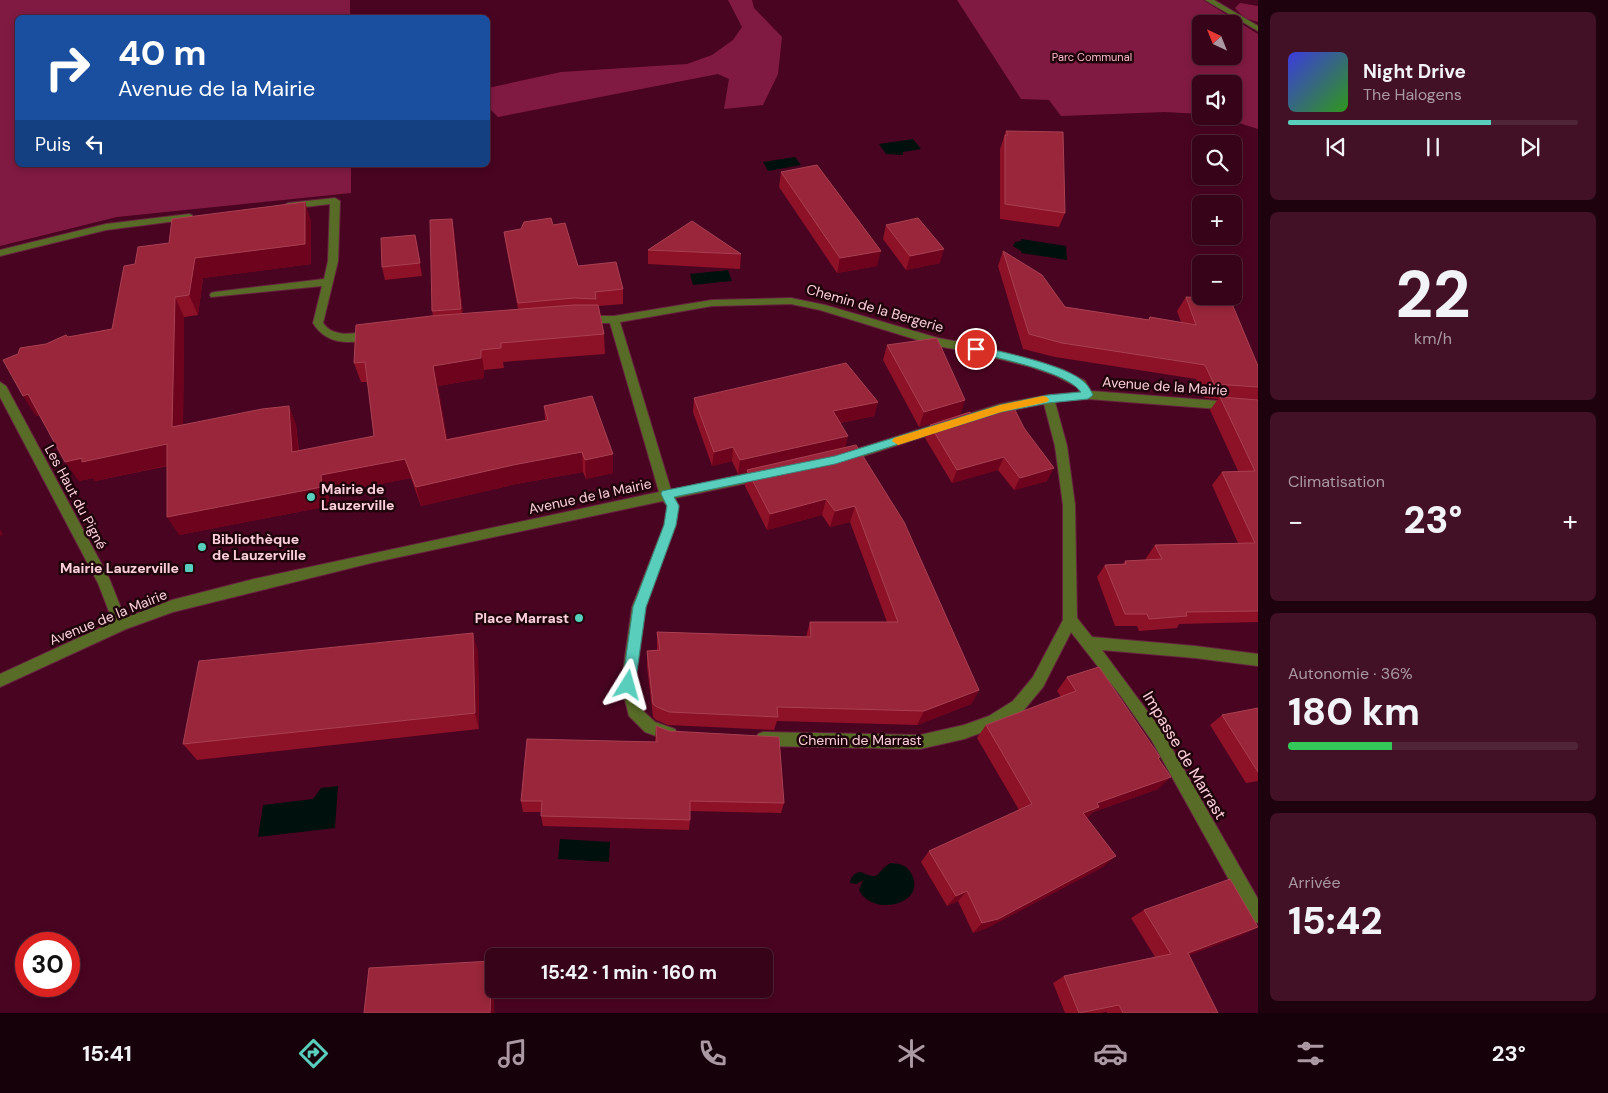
<!DOCTYPE html>
<html lang="fr">
<meta charset="utf-8">
<style>
body{margin:0;font-family:"DM Sans",sans-serif;background:#421126;color:#f1f3f6;height:100vh;display:flex;flex-direction:column;font-size:19px;white-space:nowrap}
*{box-sizing:border-box;margin:0}
p{font-size:16px;color:#aa98a2}
.icon{flex:none;width:28px;height:28px;fill:none;stroke:currentColor;stroke-width:2;stroke-linecap:round;stroke-linejoin:round}
.map{position:relative;flex:1;overflow:hidden}
.sheet{display:flex;flex-direction:column;gap:12px;padding:12px;background:#1e020e;width:350px}
.sheet>*{flex:none}
.hud{position:absolute;left:15px;top:15px;width:475px;height:152px;border-radius:8px;box-shadow:0 2px 8px #0003,0 0 0 1px #512538;background:#1a4fa0;color:#fff;overflow:hidden}
.needle{width:32px;rotate:317deg}
.controls{position:absolute;left:1192px;top:15px;display:grid;gap:10px}
.controls a{display:grid;place-items:center;width:50px;height:50px;border-radius:8px;background:#370319;box-shadow:0 2px 8px #0003,0 0 0 1px #512538;font-size:25px}
.speed{position:absolute;left:15px;top:932px;display:flex;gap:10px;font-size:25px;font-weight:700;text-align:center}
.speed>*{display:grid;place-content:center;width:65px;height:65px;border-radius:50%;background:#370319;box-shadow:0 2px 8px #0003,0 0 0 1px #512538;line-height:1}
.speed .limit{border:8px solid #d22;background:#fff;color:#111}
.pin{position:absolute;display:grid;place-items:center;width:42px;height:42px;color:#fff;margin:-21px;border:2px solid #fff;border-radius:50%;box-shadow:0 1px 5px #0007}
.me{position:absolute;width:55px;margin:-28px;rotate:8deg;stroke-linejoin:round;filter:drop-shadow(0 0 4px #0008)}
.turn{display:flex;align-items:center;gap:18px;height:105px;padding:0 20px;font-size:22px}
.turn .icon{width:65px;height:65px;stroke-width:2.5}
.turn b{display:block;font-size:35px;line-height:42px}
.then{display:flex;align-items:center;height:48px;padding:0 20px;background:#0003;gap:10px;font-size:19px}
.big{font-size:38px;font-weight:800;line-height:1.1}
.sheet .tile{flex:1;display:flex;flex-direction:column;justify-content:center;gap:8px;min-width:0;padding:0 18px;border-radius:8px;background:#421126}
.sheet .dial{align-items:center;gap:0}
.dial b{font-size:65px;line-height:1}
.song{display:flex;align-items:center;gap:15px}
.cover{width:60px;height:60px;border-radius:8px;background:linear-gradient(135deg,hsl(240 70% 55%),hsl(110 70% 35%))}
.played{height:5px;border-radius:2px;background:linear-gradient(90deg,#5acebd 70%,#512538 70%)}
.keys{display:flex;justify-content:space-around;direction:ltr}
.heat{display:flex;justify-content:space-between;align-items:center;font-size:28px;direction:ltr}
.charge{height:8px;border-radius:4px;background:linear-gradient(90deg,#34c759 36%,#512538 0)}
.trip{position:absolute;left:485px;top:948px;width:288px;height:50px;border-radius:8px;background:#370319;box-shadow:0 2px 8px #0003,0 0 0 1px #512538;font-weight:800;line-height:50px;text-align:center}
.dock{display:flex;height:80px;justify-content:space-around;align-items:center;background:#16010a;color:#aa98a2}
.dock .icon{width:35px;height:35px}
.dock .selected{color:#5acebd}
.dock b{font-size:22px;color:#f1f3f6}
main{display:flex;flex:1;min-height:0}
.map>svg:first-child{display:block}
.green{fill:#811a42;fill-rule:evenodd}
.water{fill:#00100d}
.lines{fill:none;stroke-linecap:round;stroke-linejoin:round}
.minor-casing{stroke:#66253f;stroke-width:2}
.minor{fill:#596c27;fill-rule:evenodd}
.wall{fill:#8d1127}
.shaded-wall{fill:#6d031c}
.building{fill:#99263a;stroke:#a94053}
.route{fill:#5acebd;stroke:#3a867b}
.slow{fill:#f59e0b}
.poi-dot{fill:#5acebd;stroke:#1f040c;stroke-width:2}
.labels{text-anchor:middle;stroke-width:5;stroke-linejoin:round;paint-order:stroke}
.far-park-label{font-size:11px;fill:#f7b9c8;stroke:#1f040c}
.street-label{font-size:14px;fill:#fcd0db;stroke:#1f040c}
.poi-label{font-size:14px;font-weight:bold;fill:#fcd0db;stroke:#1f040c;text-anchor:start}
.near-street-label{font-size:16px;fill:#fcd0db;stroke:#1f040c}
</style>
<main>
<div class="map">
<svg width="1258" height="1013" viewBox="0 0 1258 1013">
<rect width="100%" height="100%" fill="#490421"/>
<g class="green">
<polygon points="0,0 350,0 350,17 18,18 18,165 351,165 351,193 117,217 0,246"/>
<polygon points="728,0 752,0 754,8 782,37 778,74 763,105 724,109 729,79 718,74 498,117 488,107 488,88 561,72 687,64 712,55 733,40 742,27"/>
<path d="M 957,0 L 1203,0 L 1258,34 L 1258,129 L 1217,116 L 1234,116 L 1234,84 L 1201,84 L 1201,114 L 1165,112 L 1061,116 L 1049,100 L 1021,99 ZM 1201,24 L 1234,24 L 1234,56 L 1201,56 Z"/>
<polygon points="1240,3 1258,6 1258,22 1244,18 1235,8"/>
</g>
<g class="water">
<polygon points="913,139 921,149 903,152 903,155 886,154 879,144"/>
<polygon points="795,157 801,165 768,171 763,162"/>
<polygon points="1021,239 1066,246 1067,260 1021,253 1021,251 1013,246 1015,242 1021,241"/>
<polygon points="728,270 732,281 693,285 690,274"/>
<polygon points="338,786 335,828 258,837 263,805 313,799 321,788"/>
<polygon points="560,839 610,842 609,862 558,859"/>
<path d="M 891,863 C 900,864 907,865 911,873 C 929,904 872,918 859,890 L 863,880 L 857,884 L 850,883 C 851,877 854,872 861,872 C 882,882 875,871 891,863 Z"/>
</g>
<g class="lines">
<g class="minor-casing">
<g id="minor">
<polygon points="1205,0 1214,0 1258,26 1258,31"/>
<path d="M 335,198 L 340,201 L 338,261 L 323,323 C 334,339 355,333 371,331 L 375,332 L 376,335 L 375,338 C 351,344 327,346 313,323 L 322,286 L 211,297 L 210,295 L 211,293 L 215,292 L 324,279 L 328,261 L 330,204 L 288,209 L 283,206 L 288,203 Z"/>
<polygon points="189,214 192,215 192,219 106,230 0,256 0,250 106,224"/>
<polygon points="791,298 825,305 938,338 976,345 1038,361 1064,370 1085,381 1091,391 1258,404 1258,412 1088,399 1055,402 1067,446 1075,505 1077,618 1092,637 1195,646 1258,654 1258,666 1195,658 1102,650 1162,731 1258,899 1258,923 1252,921 1152,741 1120,695 1071,632 1043,687 1023,711 994,728 964,739 920,749 763,746 758,744 756,739 758,734 763,732 920,735 964,725 989,716 1013,701 1033,677 1063,620 1063,505 1055,446 1044,404 1001,412 845,462 839,457 841,454 1000,404 1048,395 1080,392 1077,387 1056,376 1031,367 976,353 937,346 820,310 791,304 712,306 620,322 671,490 762,470 766,472 768,475 766,478 762,480 675,498 679,506 676,525 646,607 635,685 640,708 655,722 675,729 677,734 675,739 670,741 645,732 629,716 621,685 632,607 664,525 667,506 663,501 371,563 173,612 126,629 0,687 0,674 113,622 98,583 0,397 0,382 6,386 109,578 125,618 172,600 254,579 659,492 610,323 585,323 580,319 581,316 614,316 712,300"/>
</g>
</g>
<use href="#minor" class="minor"/>
</g>
<g class="wall">
<polygon points="1006,131 1065,213 1059,227 1000,219 1000,149"/>
<polygon points="781,172 877,266 837,273 779,187"/>
<polygon points="305,202 311,222 311,264 203,278 198,315 184,317 183,425 289,406 296,425 299,451 374,436 368,382 361,382 354,363 433,316 432,311 452,219 454,232 463,314 518,309 506,246 504,232 553,225 578,266 623,289 623,304 599,306 604,334 605,354 503,362 504,368 484,370 484,378 438,386 447,439 545,420 544,406 613,454 613,473 586,479 583,472 516,484 421,506 411,478 329,494 329,506 179,535 167,466 95,481 93,478 79,481 39,415 36,416 46,344 68,337 112,329 135,264 169,243"/>
<polygon points="886,225 940,263 906,270 883,239"/>
<polygon points="415,235 422,276 385,280 382,267"/>
<polygon points="648,250 741,254 740,269 648,264"/>
<polygon points="1003,251 1065,307 1148,320 1150,317 1181,322 1177,311 1186,297 1258,366 1258,622 1179,624 1177,628 1139,631 1137,626 1115,626 1097,577 1105,565 1123,564 1125,561 1147,560 1146,558 1155,545 1238,543 1212,485 1222,472 1238,471 1210,410 1218,399 1205,398 1196,379 1055,357 1023,349 998,266"/>
<polygon points="887,345 960,415 919,427 883,360"/>
<polygon points="694,398 878,402 874,416 840,423 845,448 979,690 971,704 917,725 777,721 774,730 668,725 656,720 653,717 647,666 647,651 657,650 657,632 806,637 810,622 887,622 850,522 830,527 822,515 767,530 745,486 747,472 738,474 732,461 712,466 693,412"/>
<polygon points="973,419 1047,481 1014,490 998,470 952,483 925,438 930,425"/>
<polygon points="478,651 479,729 197,760 183,744"/>
<polygon points="1067,677 1160,757 1158,759 1158,789 1093,812 1087,818 1103,867 987,928 973,933 958,901 947,906 921,862 929,851 1019,810 977,738 986,725 1061,697 1057,691"/>
<polygon points="1258,708 1258,781 1246,783 1210,725 1222,715"/>
<polygon points="656,726 784,803 781,813 690,811 690,820 689,830 543,826 541,816 541,812 523,812 521,801 655,742"/>
<polygon points="1144,910 1258,927 1242,935 1189,955 1218,1013 1107,1013 1107,1012 1100,1013 1065,1013 1053,983 1064,976 1155,957 1131,918"/>
</g>
<g class="shaded-wall">
<polygon points="305,202 311,222 311,264 203,278 198,315 189,295 195,258"/>
<polygon points="452,219 454,232 464,322 461,309"/>
<polygon points="415,235 418,248 422,276 420,263"/>
<polygon points="944,249 940,263 906,270 910,256"/>
<polygon points="881,251 877,266 837,273 840,258"/>
<polygon points="175,297 184,317 183,446 172,427"/>
<polygon points="481,350 484,370 484,378 438,386 451,459 446,440 433,366"/>
<polygon points="28,394 42,414 36,416 23,396"/>
<polygon points="965,400 960,415 919,427 924,412"/>
<polygon points="878,402 874,416 829,425 833,411"/>
<polygon points="289,406 296,425 300,471 292,452"/>
<polygon points="848,436 845,450 747,470 747,472 738,474 740,460"/>
<polygon points="167,444 178,463 95,481 93,478 79,481 65,462"/>
<polygon points="733,447 732,461 712,466 714,452"/>
<polygon points="582,452 583,472 516,484 421,506 416,487 513,465"/>
<polygon points="613,454 613,473 586,479 585,460"/>
<polygon points="1004,457 998,470 952,483 957,470"/>
<polygon points="405,459 411,478 329,494 329,506 179,535 167,517 321,475"/>
<polygon points="1054,468 1047,481 1014,490 1020,478"/>
<polygon points="826,499 822,515 767,530 770,514"/>
<polygon points="855,506 850,522 830,527 835,511"/>
<polygon points="0,529 3,535 0,536"/>
<polygon points="473,633 478,651 479,729 475,713"/>
<polygon points="979,690 971,704 917,725 924,711"/>
<polygon points="1171,777 1158,789 1093,812 1087,818 1083,813 1097,803"/>
<polygon points="1116,856 1103,867 987,928 973,933 982,923"/>
<polygon points="967,891 958,901 947,906 956,896"/>
<polygon points="1258,927 1242,935 1174,961 1188,953"/>
<polygon points="492,961 494,965 494,1013 490,1013"/>
</g>
<g class="building">
<polygon points="1006,131 1063,132 1065,213 1005,204 1005,135 1008,135"/>
<polygon points="817,165 881,251 840,258 781,172"/>
<polygon points="305,202 305,244 195,258 189,295 175,297 172,427 262,409 289,406 292,452 374,436 365,362 354,363 356,325 431,316 574,305 598,305 604,334 501,343 501,348 481,350 481,358 433,366 446,440 548,420 544,406 592,396 613,454 585,460 582,452 513,465 416,487 405,459 321,475 322,487 167,517 167,444 82,462 82,458 65,462 28,394 23,396 3,360 18,354 20,348 46,344 66,335 68,337 112,329 124,266 135,264 138,247 169,243 172,219"/>
<polygon points="551,218 553,225 565,223 578,266 616,262 623,289 595,292 596,299 574,298 518,303 504,232 521,229 524,222"/>
<polygon points="918,218 944,249 910,256 886,225"/>
<polygon points="452,219 461,309 432,311 430,220"/>
<polygon points="692,221 741,254 648,250"/>
<polygon points="415,235 420,263 382,267 381,238"/>
<polygon points="1003,251 1042,275 1065,307 1149,320 1150,317 1196,325 1186,297 1230,299 1258,366 1258,387 1214,384 1205,365 1062,343 1029,334"/>
<polygon points="937,338 965,400 924,412 887,345"/>
<polygon points="846,363 878,402 833,411 848,436 740,460 733,447 714,452 694,398"/>
<polygon points="1220,397 1258,400 1258,611 1186,612 1187,616 1149,619 1147,614 1125,614 1105,565 1126,564 1125,561 1162,559 1155,545 1255,543 1222,472 1255,471"/>
<polygon points="1014,408 1024,428 1054,468 1020,478 1004,457 957,470 930,425 970,412 973,419"/>
<polygon points="856,445 904,522 979,690 924,711 777,707 778,717 669,712 657,707 653,704 647,651 660,650 657,632 811,637 810,622 898,622 855,506 835,511 826,499 770,514 747,470"/>
<polygon points="473,633 475,713 183,744 199,661"/>
<polygon points="1099,667 1160,757 1158,758 1171,777 1097,803 1099,807 1083,813 1116,856 998,919 982,923 967,891 956,896 929,851 1032,804 986,725 1076,691 1067,677"/>
<polygon points="1258,708 1258,772 1222,715"/>
<polygon points="656,726 669,731 779,737 784,803 690,801 690,820 541,816 542,801 521,801 527,739 657,742"/>
<polygon points="1230,879 1258,927 1188,953 1218,1013 1123,1013 1119,1005 1079,1013 1064,976 1171,954 1144,910"/>
<polygon points="492,961 490,1013 364,1013 369,968"/>
</g>
<path class="route" d="M 976,346 C 1002,352 1066,365 1084,382 C 1088,385 1091,391 1093,395 L 1088,399 L 1048,403 L 1001,412 L 835,464 L 674,497 L 679,506 L 676,525 L 646,607 L 635,685 L 633,689 L 628,691 L 624,689 L 622,685 L 633,607 L 664,525 L 667,506 L 661,494 L 662,491 L 835,456 L 1000,405 L 1048,395 L 1081,392 C 1066,371 998,359 973,351 L 971,349 Z"/>
<polygon class="slow" points="1043,396 1047,397 1049,400 1047,402 1001,412 898,445 892,441 894,438 1000,405"/>
<g class="poi-dot">
<circle cx="311" cy="497" r="5"/>
<circle cx="202" cy="547" r="5"/>
<rect x="184" y="563" width="10" height="10" rx="2.5"/>
<circle cx="579" cy="618" r="5"/>
</g>
<g class="labels">
<g class="far-park-label">
<text x="1092" y="61">Parc Communal</text>
</g>
<g class="street-label">
<text transform="translate(875 308) rotate(16)" y="5">Chemin de la Bergerie</text>
<text transform="translate(1165 386) rotate(4)" y="5">Avenue de la Mairie</text>
<text transform="translate(590 496) rotate(-12)" y="5">Avenue de la Mairie</text>
<text transform="translate(76 497) rotate(62)" y="5">Les Haut du Pigné</text>
<text transform="translate(108 617) rotate(-22)" y="5">Avenue de la Mairie</text>
<text x="860" y="745">Chemin de Marrast</text>
</g>
<g class="poi-label">
<text x="321" y="494">Mairie de<tspan x="321" dy="16">Lauzerville</tspan></text>
<text x="212" y="544">Bibliothèque<tspan x="212" dy="16">de Lauzerville</tspan></text>
<text x="179" y="573" text-anchor="end">Mairie Lauzerville</text>
<text x="569" y="623" text-anchor="end">Place Marrast</text>
</g>
<g class="near-street-label">
<text transform="translate(1185 755) rotate(59)" y="6">Impasse de Marrast</text>
</g>
</g>
</svg>
<div class="controls">
<a><svg class="needle" viewBox="-14 -14 28 28"><path d="M0-13l5 13h-10z" fill="#e53935"/><path d="M0 13l5-13h-10z" fill="#aa98a2"/></svg></a>
<a><svg class="icon" aria-label="sound" viewBox="0 0 24 24"><path d="M4 9h4l5-4v14l-5-4H4zM17 9q2 3 0 6"/></svg></a>
<a><svg class="icon" aria-label="search" viewBox="0 0 24 24"><circle cx="10" cy="10" r="6"/><path d="M15 15l6 6"/></svg></a>
<a>+</a>
<a>−</a>
</div>
<div class="speed"><div class="limit">30</div></div>
<div class="pin" style="left:976px;top:349px;background:#d93025"><svg class="icon" aria-label="arrive" viewBox="0 0 24 24"><path d="M6 21V4h12l-3 4 3 4H6"/></svg></div>
<svg class="me" style="left:628px;top:685px" viewBox="-20 -20 40 40"><path d="M0-17L14 15 0 8-14 15z" fill="#5acebd" stroke="#fff" stroke-width="4"/></svg>
<div class="trip">15:42 · 1 min · 160 m</div>
<div class="hud">
<div class="turn"><svg class="icon" aria-label="right" viewBox="0 0 24 24"><path d="M7 20v-9h11M14 6l5 5-5 5"/></svg><div><b>40 m</b>Avenue de la Mairie</div></div>
<div class="then">Puis<svg class="icon" aria-label="left" viewBox="0 0 24 24"><path d="M17 20v-9H6M10 6l-5 5 5 5"/></svg></div>
</div>
</div>
<section class="sheet">
<div class="tile">
<div class="song"><i class="cover"></i><div><b>Night Drive</b><p>The Halogens</p></div></div>
<div class="played"></div>
<div class="keys"><svg class="icon" aria-label="previous" viewBox="0 0 24 24"><path d="M18 5L8 12l10 7zM5 5v14"/></svg><svg class="icon" aria-label="pause" viewBox="0 0 24 24"><path d="M8 5v14M16 5v14"/></svg><svg class="icon" aria-label="next" viewBox="0 0 24 24"><path d="M6 5l10 7-10 7zM19 5v14"/></svg></div>
</div>
<div class="tile dial"><b>22</b><p>km/h</p></div>
<div class="tile"><p>Climatisation</p>
<div class="heat"><a>−</a><b class="big">23°</b><a>+</a></div>
</div>
<div class="tile"><p>Autonomie · 36%</p><b class="big">180 km</b><div class="charge"></div></div>
<div class="tile"><p>Arrivée</p><b class="big">15:42</b></div>
</section>
</main>
<nav class="dock">
<b>15:41</b>
<svg class="icon selected" aria-label="directions" viewBox="0 0 24 24"><path d="M12 3l9 9-9 9-9-9zM9 14v-3h6M13 9l2 2-2 2"/></svg>
<svg class="icon" aria-label="music" viewBox="0 0 24 24"><path d="M9 18V5l10-2v13"/><circle cx="6" cy="18" r="3"/><circle cx="16" cy="16" r="3"/></svg>
<svg class="icon" aria-label="phone" viewBox="0 0 24 24"><path d="M5 4h4l2 5-3 2q2 4 5 5l2-3 5 2v4C11 20 4 13 5 4z"/></svg>
<svg class="icon" aria-label="climate" viewBox="0 0 24 24"><path d="M12 3v18M4 7l16 10M4 17L20 7"/></svg>
<svg class="icon" aria-label="car" viewBox="0 0 24 24"><path d="M5 17H2v-5l4-1 3-4h7l3 4 3 1v5h-3M9 17h6M6 11h13"/><circle cx="7" cy="17" r="2"/><circle cx="17" cy="17" r="2"/></svg>
<svg class="icon" aria-label="filters" viewBox="0 0 24 24"><path d="M4 7h16M4 17h16"/><circle cx="9" cy="7" r="2"/><circle cx="15" cy="17" r="2"/></svg>
<b>23°</b>
</nav>
